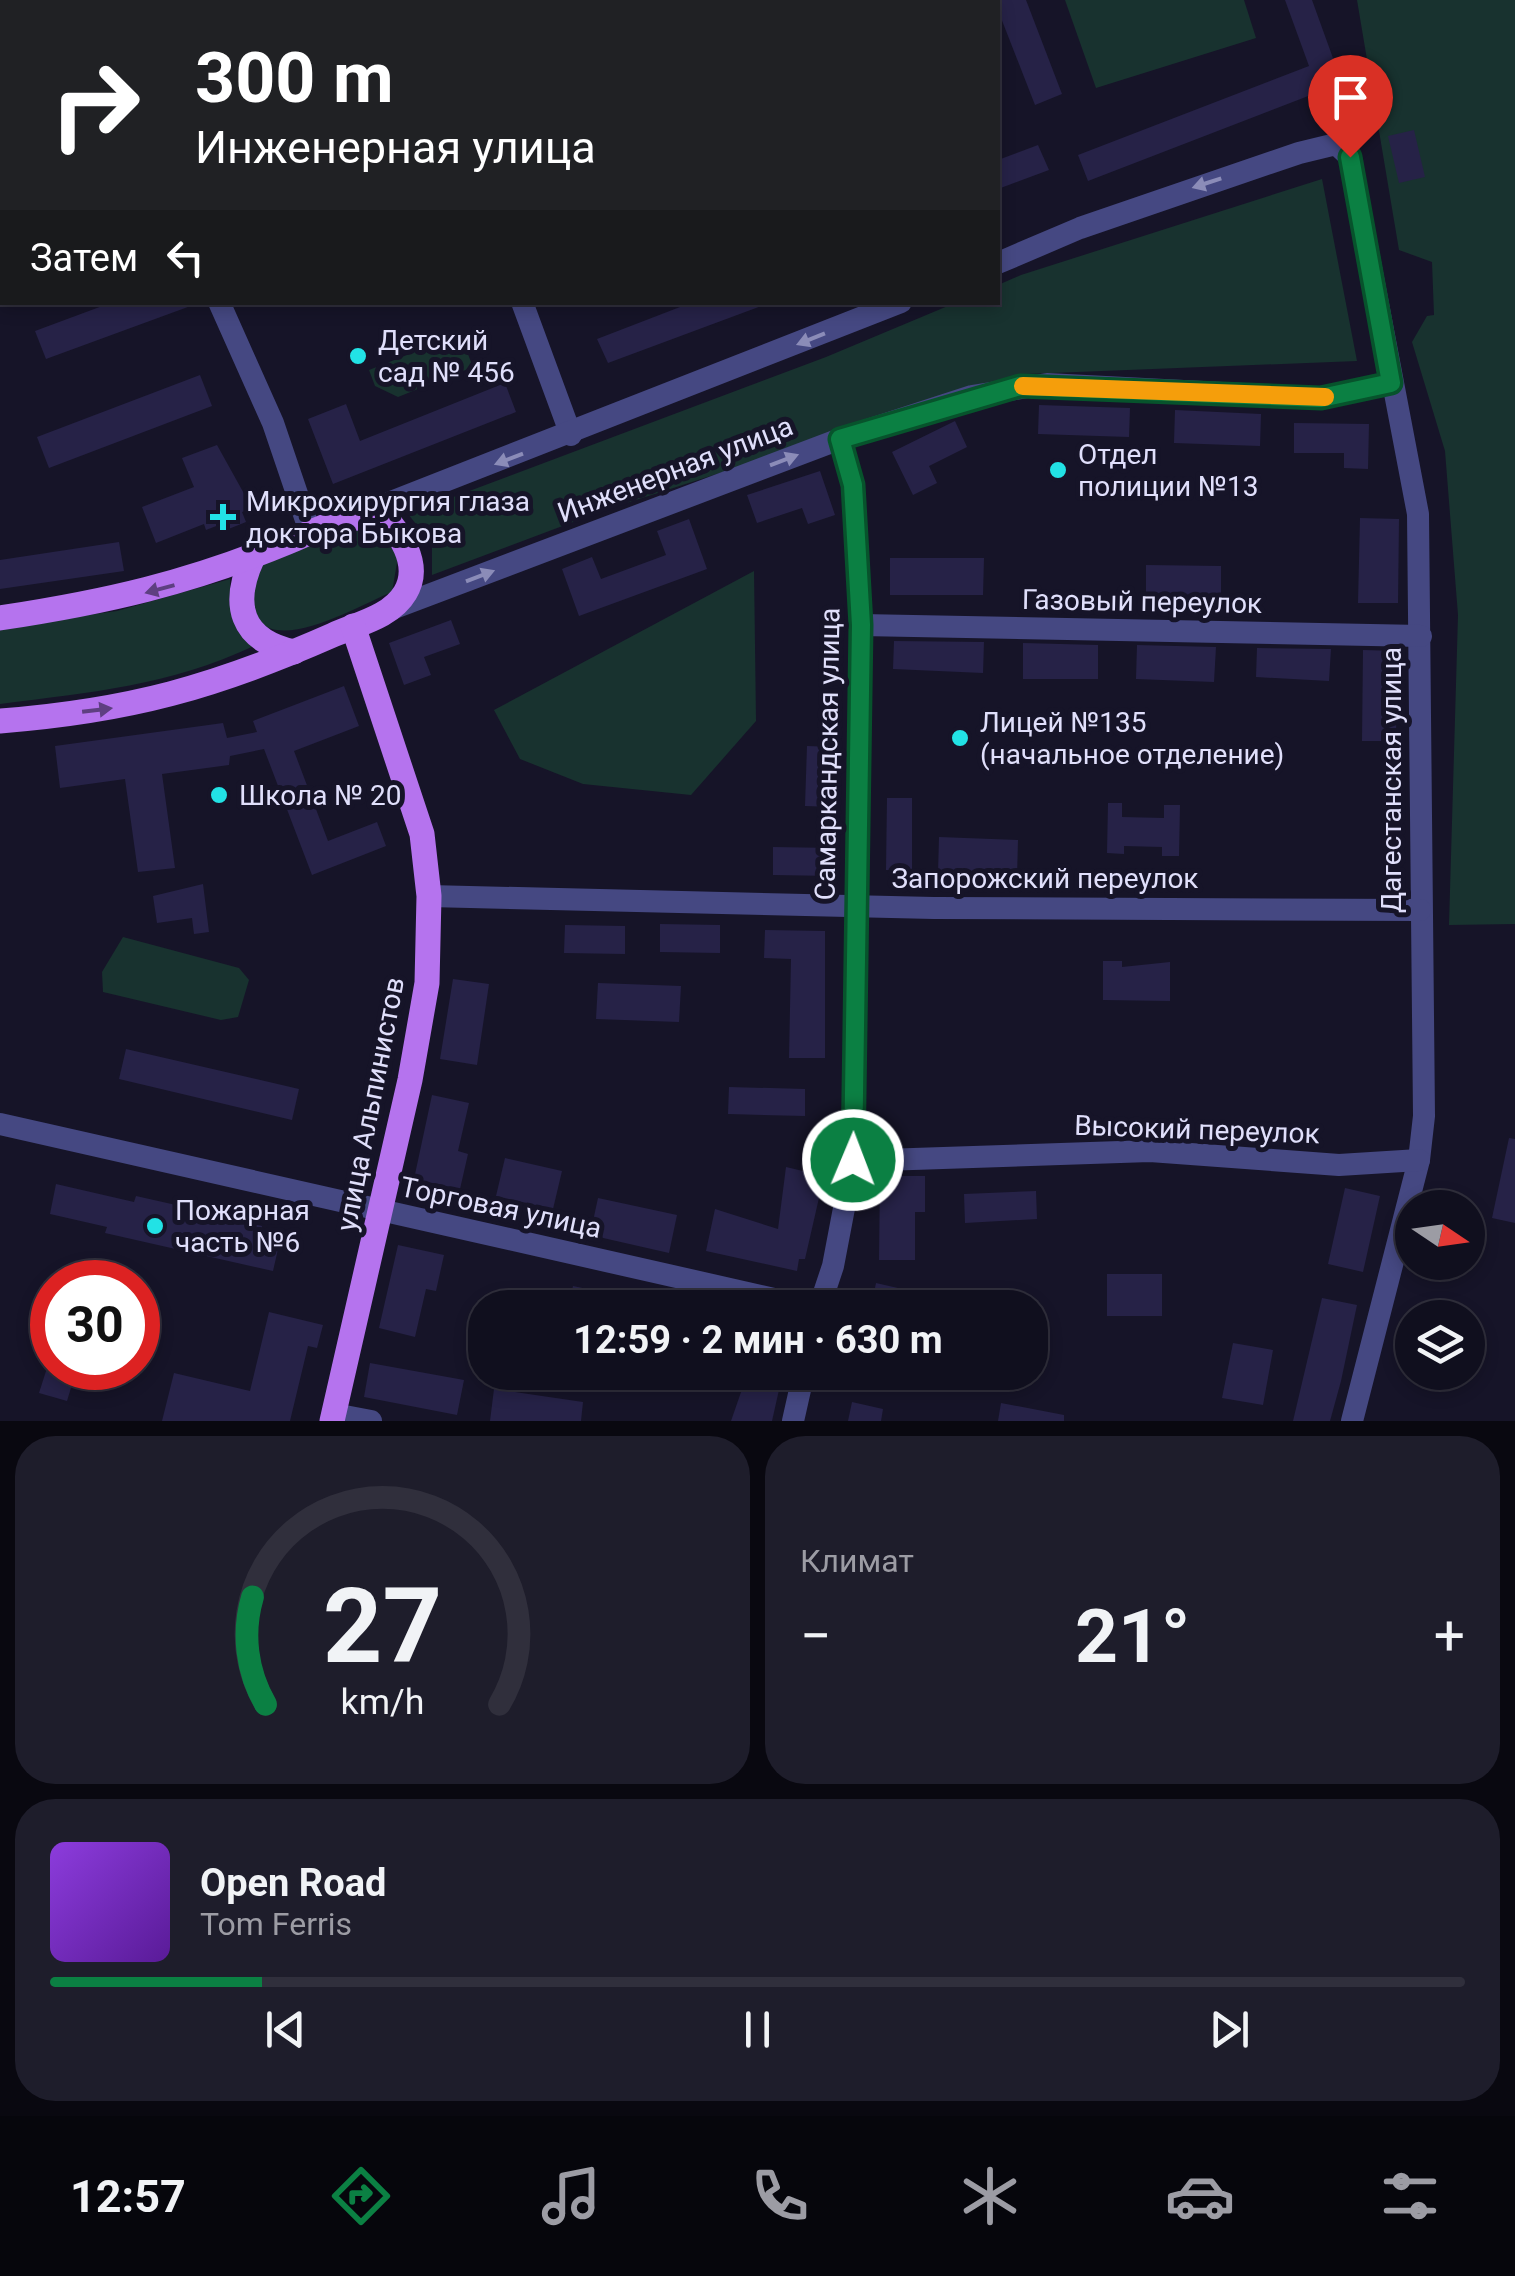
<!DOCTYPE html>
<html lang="ru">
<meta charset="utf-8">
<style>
body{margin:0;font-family:Roboto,sans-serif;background:#1e1d2b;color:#f1f3f6;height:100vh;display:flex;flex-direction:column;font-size:38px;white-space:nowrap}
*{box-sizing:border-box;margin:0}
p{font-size:32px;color:#9c9ca4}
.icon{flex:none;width:55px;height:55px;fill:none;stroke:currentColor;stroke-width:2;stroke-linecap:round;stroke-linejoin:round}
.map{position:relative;height:1421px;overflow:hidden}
.side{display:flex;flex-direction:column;gap:15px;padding:15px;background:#090810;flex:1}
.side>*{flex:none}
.top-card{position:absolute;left:0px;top:0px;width:1000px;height:305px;box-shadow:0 5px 15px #0003,0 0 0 2px #302f3c;background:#202124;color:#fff;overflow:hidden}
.needle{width:65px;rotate:103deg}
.controls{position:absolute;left:1395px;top:1190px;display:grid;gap:20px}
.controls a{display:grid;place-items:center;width:90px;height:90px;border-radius:50%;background:#100f1e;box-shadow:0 5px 15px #0003,0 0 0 2px #302f3c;font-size:50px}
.speed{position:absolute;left:30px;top:1260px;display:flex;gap:20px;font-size:50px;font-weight:700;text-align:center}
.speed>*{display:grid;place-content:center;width:130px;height:130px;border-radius:50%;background:#100f1e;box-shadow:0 5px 15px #0003,0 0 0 2px #302f3c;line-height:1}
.speed .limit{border:15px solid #d22;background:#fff;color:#111}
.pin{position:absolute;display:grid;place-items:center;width:85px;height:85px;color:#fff;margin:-102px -42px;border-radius:50% 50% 50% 0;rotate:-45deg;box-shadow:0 0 10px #0007}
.pin .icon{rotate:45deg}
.me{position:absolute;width:110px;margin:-55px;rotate:1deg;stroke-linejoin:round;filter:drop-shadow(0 0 8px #0008)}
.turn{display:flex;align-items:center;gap:35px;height:210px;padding:0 30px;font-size:45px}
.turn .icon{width:130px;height:130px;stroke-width:2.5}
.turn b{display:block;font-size:70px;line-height:85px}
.then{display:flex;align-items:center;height:95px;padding:0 30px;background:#0003;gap:20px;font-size:38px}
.big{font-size:75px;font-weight:700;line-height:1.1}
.side .tile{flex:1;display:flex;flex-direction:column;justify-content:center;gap:15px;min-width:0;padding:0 35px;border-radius:40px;background:#1e1d2b}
.side .dial{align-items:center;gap:0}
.dial svg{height:260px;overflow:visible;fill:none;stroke:#302f3c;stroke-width:7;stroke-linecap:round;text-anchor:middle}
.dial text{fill:#f1f3f6;stroke:none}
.song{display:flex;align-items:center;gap:30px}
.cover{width:120px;height:120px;border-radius:15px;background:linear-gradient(135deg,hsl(270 70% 55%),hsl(270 70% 35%))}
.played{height:10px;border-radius:5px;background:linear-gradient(90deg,#0b8043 15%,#302f3c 15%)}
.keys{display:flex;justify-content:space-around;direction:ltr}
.heat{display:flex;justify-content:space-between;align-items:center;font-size:55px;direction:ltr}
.side .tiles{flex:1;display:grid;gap:15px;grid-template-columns:1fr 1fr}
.tile:last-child{grid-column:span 2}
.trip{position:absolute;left:468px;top:1290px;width:580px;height:100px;border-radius:40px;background:#100f1e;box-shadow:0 5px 15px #0003,0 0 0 2px #302f3c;font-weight:700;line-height:100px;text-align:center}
.tab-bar{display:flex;height:160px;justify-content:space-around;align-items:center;background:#06060c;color:#9c9ca4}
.tab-bar .icon{width:70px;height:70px}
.tab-bar .active{color:#0b8043}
.tab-bar b{font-size:45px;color:#f1f3f6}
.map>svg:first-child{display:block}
.green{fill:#18322f}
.building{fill:#262247}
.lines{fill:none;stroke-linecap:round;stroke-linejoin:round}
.minor{stroke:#454882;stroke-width:22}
.major{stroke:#b573ee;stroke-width:25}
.oneway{fill:#8b8cb8}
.oneway2{fill:#5e3f81}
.route-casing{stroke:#07532c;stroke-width:25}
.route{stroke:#0b8043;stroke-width:18}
.slow{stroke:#f59e0b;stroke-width:18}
.poi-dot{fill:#22e2e5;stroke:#161428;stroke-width:4}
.labels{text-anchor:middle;stroke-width:10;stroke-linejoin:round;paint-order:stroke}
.poi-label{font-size:28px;fill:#e0dffb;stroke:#161428;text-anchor:start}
.street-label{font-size:28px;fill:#e0dffb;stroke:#161428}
</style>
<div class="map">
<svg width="1515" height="1421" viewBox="0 0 1515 1421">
<rect width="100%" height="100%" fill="#161428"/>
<g class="green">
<polygon points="1065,0 1244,0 1256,38 1096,88"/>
<polygon points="1357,0 1515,0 1515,924 1449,925 1458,615 1445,451 1412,342 1427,316 1434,315 1432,262 1399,250"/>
<polygon points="1322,179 1357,361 1027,374 605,510 432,575 432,544 408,514 826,357 955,303 998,302 998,285 1021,275"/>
<polygon points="460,334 473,367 398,397 375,386 369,370"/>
<path d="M 363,522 L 380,526 L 399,551 L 392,592 C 362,604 287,649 260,622 C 253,616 250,603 246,594 L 262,564 Z"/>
<polygon points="754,571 756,721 691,795 583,784 520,759 494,710"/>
<path d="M 230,579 L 230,604 L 254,646 C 168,686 93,692 0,704 L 0,627 L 117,611 Z"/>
<polygon points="123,937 239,968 249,980 238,1017 221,1020 103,992 102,972"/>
</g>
<g class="building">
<polygon points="994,0 1026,0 1062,94 1035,105"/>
<polygon points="1285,0 1312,0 1342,83 1088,181 1078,155 1309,66"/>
<polygon points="1414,130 1425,177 1399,183 1388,136"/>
<polygon points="1038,145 1049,170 998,189 998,160"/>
<polygon points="113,302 196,304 46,359 35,331"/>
<polygon points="693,302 767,304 608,363 597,339"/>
<polygon points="200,375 212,406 49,468 37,437"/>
<polygon points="505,383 516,412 333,484 308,419 346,404 360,441"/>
<polygon points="1039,405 1130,408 1129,437 1038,434"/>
<polygon points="1175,410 1261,414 1260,446 1174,443"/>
<polygon points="955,421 967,447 929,466 937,483 913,495 892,452"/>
<polygon points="1294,423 1369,424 1368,469 1344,468 1344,453 1294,453"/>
<polygon points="217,445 252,508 242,512 246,522 226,530 224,523 206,530 204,524 156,543 142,507 194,487 182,458"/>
<polygon points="820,471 835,515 808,524 802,508 757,523 747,495"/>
<polygon points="1360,518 1399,519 1398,603 1358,603"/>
<polygon points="689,519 707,569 579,616 562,569 592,557 601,579 666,555 657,531"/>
<polygon points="119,542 124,571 0,589 0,560"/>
<polygon points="890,558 984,558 983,595 890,595"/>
<polygon points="1146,565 1221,566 1221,604 1146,603"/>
<polygon points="451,620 460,644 424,657 431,675 404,685 389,643"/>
<polygon points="894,641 984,642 983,673 893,669"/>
<polygon points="1023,643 1098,645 1098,679 1023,679"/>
<polygon points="1137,645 1216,647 1214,682 1136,679"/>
<polygon points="1257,648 1331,649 1329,681 1256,677"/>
<polygon points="1363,650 1397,651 1396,741 1362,741"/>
<polygon points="344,686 359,726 294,751 328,841 377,822 386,846 312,875 264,749 230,756 229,765 162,774 175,868 138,872 125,779 60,788 55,746 223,723 227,738 257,732 253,721"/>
<polygon points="807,746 835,747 833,807 805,806"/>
<polygon points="887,798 912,798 912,870 886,870"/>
<polygon points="1108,803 1122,803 1122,817 1164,818 1164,805 1180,805 1179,856 1162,856 1162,847 1124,846 1124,854 1107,853"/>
<polygon points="939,837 1018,840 1017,877 938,874"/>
<polygon points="773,847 833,848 833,876 773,875"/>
<polygon points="203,884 209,932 194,934 192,918 157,923 153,896"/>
<polygon points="660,924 720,925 720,953 660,952"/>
<polygon points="565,925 625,926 625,954 564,953"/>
<polygon points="765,930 825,931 825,1058 789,1058 791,959 764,958"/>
<polygon points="1103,961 1122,961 1122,967 1170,962 1170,1001 1103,1000"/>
<polygon points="453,979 489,984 477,1065 440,1059"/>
<polygon points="598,983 681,986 679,1022 596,1019"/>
<polygon points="126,1049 299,1089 292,1120 119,1079"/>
<polygon points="729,1087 805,1089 805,1116 728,1114"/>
<polygon points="432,1095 469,1103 458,1151 468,1154 460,1189 414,1179"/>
<polygon points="1509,1138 1515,1139 1515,1223 1492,1218"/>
<polygon points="505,1158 562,1171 553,1209 496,1196"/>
<polygon points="786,1167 824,1176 805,1259 799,1259 797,1271 706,1251 715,1209 778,1229"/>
<polygon points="880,1176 925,1176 925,1212 915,1212 915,1260 879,1260"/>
<polygon points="56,1184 134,1202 136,1196 176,1205 175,1212 224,1223 225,1218 262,1226 261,1231 281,1236 273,1271 105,1233 107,1227 50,1214"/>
<polygon points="1345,1188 1380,1196 1363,1272 1328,1264"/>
<polygon points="1036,1191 1037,1219 965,1223 964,1194"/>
<polygon points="598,1198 677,1215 669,1253 590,1235"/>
<polygon points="398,1245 444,1255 436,1291 426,1289 415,1337 379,1328"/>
<rect x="1107" y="1274" width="55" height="42"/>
<polygon points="876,1283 911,1291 907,1308 871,1308"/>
<polygon points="573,1286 649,1302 649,1308 568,1308"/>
<polygon points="496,1290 549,1302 549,1308 493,1308"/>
<polygon points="1322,1298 1357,1305 1341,1381 1330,1421 1293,1421"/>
<polygon points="269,1312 323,1325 317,1348 308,1346 290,1421 162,1421 174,1373 250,1391"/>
<polygon points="1233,1343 1273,1350 1263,1405 1222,1398"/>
<polygon points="370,1363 464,1380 457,1415 364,1397"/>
<polygon points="47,1368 77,1368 67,1401 39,1393"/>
<polygon points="748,1372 783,1372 772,1421 731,1421"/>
<polygon points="494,1389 583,1402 581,1421 490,1421"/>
<polygon points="852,1402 883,1409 881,1421 848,1421"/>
<polygon points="1001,1403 1064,1415 1064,1421 998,1421"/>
</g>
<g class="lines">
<g class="minor">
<polyline points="98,0 99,2"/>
<polyline points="412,0 413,2"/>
<polyline points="998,263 1080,228 1299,153 1336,144 1350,157 1418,514 1424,1116 1419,1160 1352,1421"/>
<polyline points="219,302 273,423 310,532"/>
<polyline points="522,302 571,435"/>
<polyline points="358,515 901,302"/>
<polyline points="389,610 840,439 972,396 1047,384 1321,398 1391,383"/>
<polyline points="861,625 1421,636"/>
<polyline points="429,896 934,908 1420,910"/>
<polyline points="0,1124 814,1308"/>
<polyline points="853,1161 1150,1151 1339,1165 1419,1160"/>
<polyline points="819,1308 833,1266 853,1161 861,625 853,485 840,439"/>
<polyline points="334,1414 371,1421"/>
<polyline points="793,1421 804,1372"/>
</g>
<g class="major">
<path d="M 253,557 C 231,604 240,640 294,652"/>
<path d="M 0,618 C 106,602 189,583 288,542 C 322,528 355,508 390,523 C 405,542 420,569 405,593 C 391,617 357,624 333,635 C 215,687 129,711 0,721"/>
<polyline points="332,1421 410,1080 427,983 429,896 422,834 353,626"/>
</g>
</g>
<defs><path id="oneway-solid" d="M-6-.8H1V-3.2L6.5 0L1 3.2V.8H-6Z" transform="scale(2.5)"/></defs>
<g class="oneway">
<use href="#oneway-solid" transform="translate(1207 183) rotate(162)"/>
<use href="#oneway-solid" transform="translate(811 339) rotate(158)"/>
<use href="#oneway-solid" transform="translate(509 459) rotate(159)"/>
<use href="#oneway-solid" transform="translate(784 460) rotate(-21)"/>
<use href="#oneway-solid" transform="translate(480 576) rotate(-21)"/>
</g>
<g class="oneway2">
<use href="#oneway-solid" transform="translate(160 589) rotate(165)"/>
<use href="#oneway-solid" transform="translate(97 710) rotate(-7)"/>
</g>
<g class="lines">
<g class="route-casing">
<polyline id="route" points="853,1160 861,625 853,485 840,439 1020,386 1321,398 1391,383 1350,157"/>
</g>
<use href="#route" class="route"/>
<polyline class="slow" points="1023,386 1325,397"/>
</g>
<g class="poi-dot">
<circle cx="358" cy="356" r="10"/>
<circle cx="1058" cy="470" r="10"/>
<path d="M218 502h10v10h10v10h-10v10h-10v-10h-10v-10h10z"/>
<circle cx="960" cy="738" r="10"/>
<circle cx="219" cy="795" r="10"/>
<circle cx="155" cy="1226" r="10"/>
</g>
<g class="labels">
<g class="poi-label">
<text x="378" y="350">Детский<tspan x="378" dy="32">сад № 456</tspan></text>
<text x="1078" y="464">Отдел<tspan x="1078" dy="32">полиции №13</tspan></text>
<text x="246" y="511">Микрохирургия глаза<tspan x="246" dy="32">доктора Быкова</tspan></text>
<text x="980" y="732">Лицей №135<tspan x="980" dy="32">(начальное отделение)</tspan></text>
<text x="239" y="805">Школа № 20</text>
<text x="175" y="1220">Пожарная<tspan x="175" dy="32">часть №6</tspan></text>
</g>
<g class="street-label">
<text transform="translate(675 469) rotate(-21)" y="10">Инженерная улица</text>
<text transform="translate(1142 601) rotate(1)" y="10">Газовый переулок</text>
<text transform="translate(827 754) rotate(-89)" y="10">Самаркандская улица</text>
<text transform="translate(1391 780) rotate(-90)" y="10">Дагестанская улица</text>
<text x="1045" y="888">Запорожский переулок</text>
<text transform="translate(370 1104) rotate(-79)" y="10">улица Альпинистов</text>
<text transform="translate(1197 1129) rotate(2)" y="10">Высокий переулок</text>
<text transform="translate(501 1207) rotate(12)" y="10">Торговая улица</text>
</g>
</g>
</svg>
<div class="controls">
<a><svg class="needle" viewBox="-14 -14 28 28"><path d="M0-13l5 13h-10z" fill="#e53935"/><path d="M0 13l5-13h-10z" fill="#9c9ca4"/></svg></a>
<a><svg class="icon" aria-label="layers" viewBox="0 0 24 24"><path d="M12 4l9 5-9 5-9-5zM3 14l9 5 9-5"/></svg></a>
</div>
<div class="speed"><div class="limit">30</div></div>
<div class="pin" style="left:1350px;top:157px;background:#d93025"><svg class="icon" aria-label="arrive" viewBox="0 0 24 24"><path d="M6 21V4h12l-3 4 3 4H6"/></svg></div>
<svg class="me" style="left:853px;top:1160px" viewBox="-20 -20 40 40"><circle r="17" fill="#0b8043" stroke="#fff" stroke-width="3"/><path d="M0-11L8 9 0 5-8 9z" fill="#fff"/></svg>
<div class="trip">12:59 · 2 мин · 630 m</div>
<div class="top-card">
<div class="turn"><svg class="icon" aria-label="right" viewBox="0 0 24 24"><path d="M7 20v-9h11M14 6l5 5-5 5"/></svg><div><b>300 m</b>Инженерная улица</div></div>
<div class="then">Затем<svg class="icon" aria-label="left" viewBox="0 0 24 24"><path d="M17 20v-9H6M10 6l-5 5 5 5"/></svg></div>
</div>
</div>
<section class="side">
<div class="tiles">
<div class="tile dial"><svg viewBox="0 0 100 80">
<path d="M14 69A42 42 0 1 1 86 69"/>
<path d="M14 69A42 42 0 0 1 10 36" stroke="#0b8043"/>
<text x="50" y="56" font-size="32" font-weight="700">27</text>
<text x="50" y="72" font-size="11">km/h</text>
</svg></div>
<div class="tile"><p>Климат</p>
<div class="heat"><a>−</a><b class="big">21°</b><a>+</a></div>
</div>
<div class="tile">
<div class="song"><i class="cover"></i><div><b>Open Road</b><p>Tom Ferris</p></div></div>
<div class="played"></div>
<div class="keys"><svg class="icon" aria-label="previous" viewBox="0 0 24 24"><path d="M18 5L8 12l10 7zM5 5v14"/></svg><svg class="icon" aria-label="pause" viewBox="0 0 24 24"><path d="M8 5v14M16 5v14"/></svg><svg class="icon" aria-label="next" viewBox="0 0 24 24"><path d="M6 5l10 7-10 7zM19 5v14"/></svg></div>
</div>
</div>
</section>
<nav class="tab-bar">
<b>12:57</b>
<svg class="icon active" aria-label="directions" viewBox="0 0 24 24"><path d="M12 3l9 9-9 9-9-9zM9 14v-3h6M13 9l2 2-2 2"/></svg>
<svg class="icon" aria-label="music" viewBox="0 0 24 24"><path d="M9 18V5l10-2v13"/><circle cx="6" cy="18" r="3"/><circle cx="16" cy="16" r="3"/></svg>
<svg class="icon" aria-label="phone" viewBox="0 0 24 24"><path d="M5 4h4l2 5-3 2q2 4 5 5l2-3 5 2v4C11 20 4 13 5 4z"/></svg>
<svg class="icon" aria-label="climate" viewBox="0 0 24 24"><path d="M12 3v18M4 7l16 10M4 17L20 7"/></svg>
<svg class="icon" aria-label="car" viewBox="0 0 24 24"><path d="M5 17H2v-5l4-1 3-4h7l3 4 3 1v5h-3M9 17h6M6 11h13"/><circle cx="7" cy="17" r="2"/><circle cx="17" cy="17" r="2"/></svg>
<svg class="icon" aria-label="filters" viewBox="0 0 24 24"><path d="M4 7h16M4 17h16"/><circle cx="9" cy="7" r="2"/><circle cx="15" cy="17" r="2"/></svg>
</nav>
